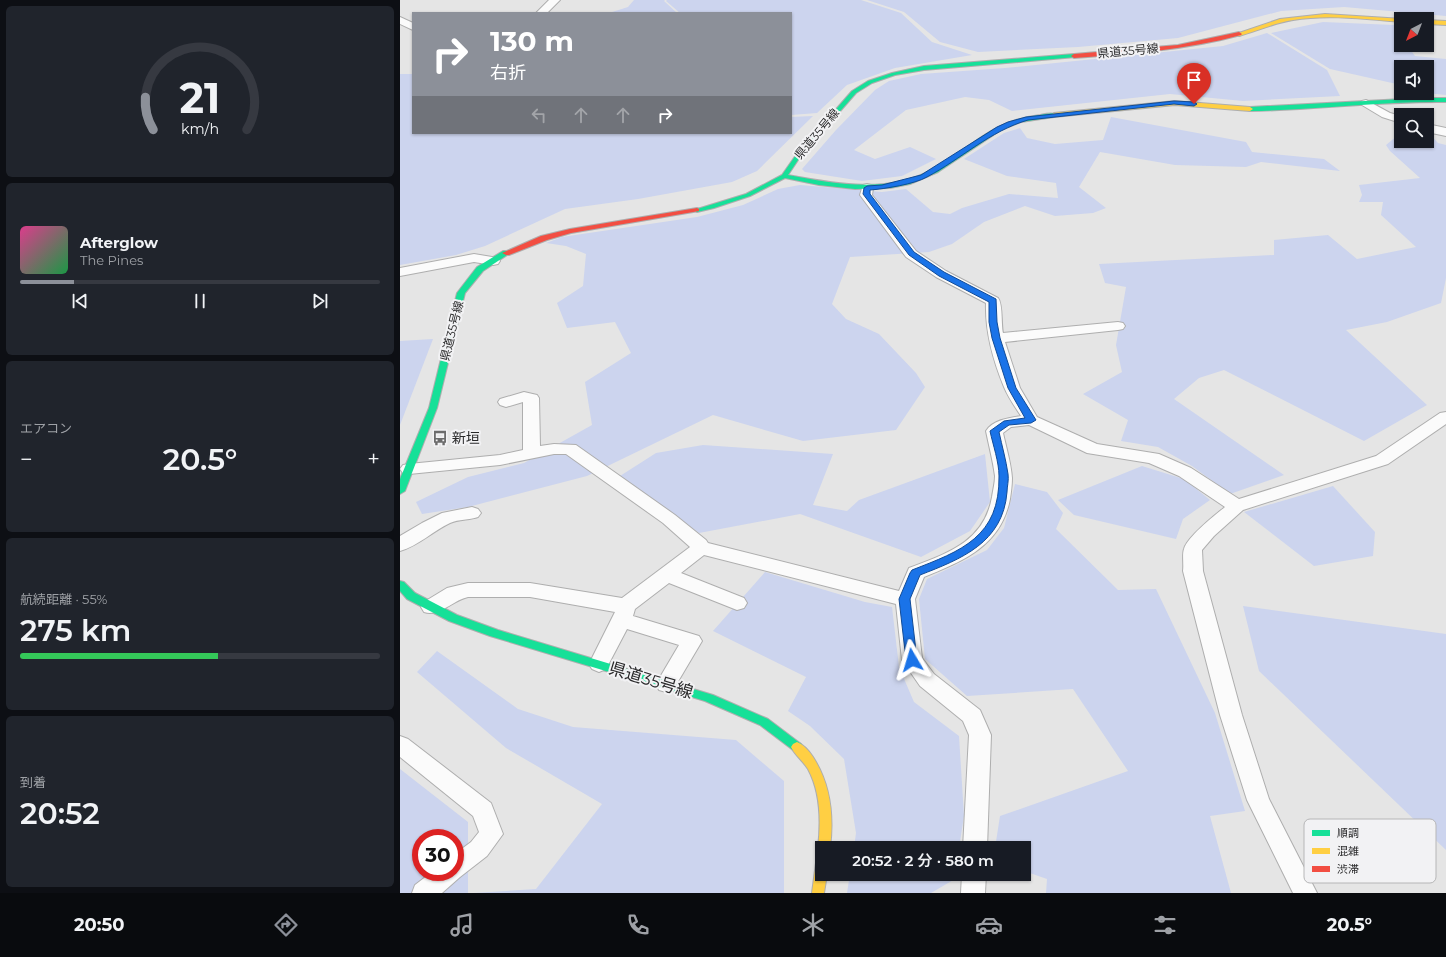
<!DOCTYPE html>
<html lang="ja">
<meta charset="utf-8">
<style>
body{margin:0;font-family:Montserrat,"Noto Sans JP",sans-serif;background:#20242c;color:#f1f3f6;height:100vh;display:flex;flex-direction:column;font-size:15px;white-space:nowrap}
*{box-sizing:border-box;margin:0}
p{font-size:13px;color:#9ea1a6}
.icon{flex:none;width:22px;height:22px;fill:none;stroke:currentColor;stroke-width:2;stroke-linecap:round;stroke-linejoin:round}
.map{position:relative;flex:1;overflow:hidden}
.details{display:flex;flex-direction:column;gap:6px;padding:6px;background:#0d0f14;width:400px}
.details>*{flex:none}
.top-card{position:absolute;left:12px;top:12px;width:380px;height:122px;border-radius:0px;box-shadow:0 1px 3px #0004;background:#8c9099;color:#fff;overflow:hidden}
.needle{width:26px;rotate:222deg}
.buttons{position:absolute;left:994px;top:12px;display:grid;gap:8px}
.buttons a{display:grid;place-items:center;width:40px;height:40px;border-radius:0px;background:#171b24;box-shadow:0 1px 3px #0004;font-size:20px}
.speed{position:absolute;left:12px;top:829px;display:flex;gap:8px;font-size:20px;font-weight:700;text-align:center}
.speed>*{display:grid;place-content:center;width:52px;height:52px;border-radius:50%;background:#171b24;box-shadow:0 1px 3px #0004;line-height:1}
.speed .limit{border:6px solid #d22;background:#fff;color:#111}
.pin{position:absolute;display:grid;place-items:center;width:34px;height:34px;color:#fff;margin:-41px -17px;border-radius:50% 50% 50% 0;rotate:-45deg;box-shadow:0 0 4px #0007}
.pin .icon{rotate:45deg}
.me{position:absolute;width:44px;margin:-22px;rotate:353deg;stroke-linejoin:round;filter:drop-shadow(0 0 3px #0008)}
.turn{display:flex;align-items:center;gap:14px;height:84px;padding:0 12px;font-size:18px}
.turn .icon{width:52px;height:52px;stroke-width:2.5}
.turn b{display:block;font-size:28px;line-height:34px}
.lanes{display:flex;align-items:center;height:38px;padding:0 12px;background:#0003;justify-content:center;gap:20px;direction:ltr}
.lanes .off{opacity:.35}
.big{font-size:30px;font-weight:600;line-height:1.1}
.details .widget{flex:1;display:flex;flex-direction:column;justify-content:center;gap:6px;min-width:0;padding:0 14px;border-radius:6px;background:#20242c}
.details .dial{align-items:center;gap:0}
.dial svg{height:104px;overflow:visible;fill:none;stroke:#363941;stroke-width:7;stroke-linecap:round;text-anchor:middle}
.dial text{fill:#f1f3f6;stroke:none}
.song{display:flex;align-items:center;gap:12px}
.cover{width:48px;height:48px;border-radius:6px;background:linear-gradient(135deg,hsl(330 70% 55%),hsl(140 70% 35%))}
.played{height:4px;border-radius:2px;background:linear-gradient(90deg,#8c9099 15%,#363941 15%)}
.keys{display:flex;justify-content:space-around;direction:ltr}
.heat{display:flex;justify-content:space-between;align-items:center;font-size:22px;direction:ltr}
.charge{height:6px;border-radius:3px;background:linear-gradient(90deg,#34c759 55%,#363941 0)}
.trip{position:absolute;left:415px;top:841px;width:216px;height:40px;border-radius:0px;background:#171b24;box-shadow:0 1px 3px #0004;font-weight:600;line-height:40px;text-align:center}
.dock{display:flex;height:64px;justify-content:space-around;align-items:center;background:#090b0e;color:#9ea1a6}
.dock .icon{width:28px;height:28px}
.dock .selected{color:#8c9099}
.dock b{font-size:18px;color:#f1f3f6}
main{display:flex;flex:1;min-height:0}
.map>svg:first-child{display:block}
.green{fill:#ccd4ee;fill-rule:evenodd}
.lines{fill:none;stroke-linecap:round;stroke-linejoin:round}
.street-casing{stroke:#aeaeae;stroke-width:2}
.fast-casing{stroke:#aeaeae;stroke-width:2}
.slow-casing{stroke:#aeaeae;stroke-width:2}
.jam-casing{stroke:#aeaeae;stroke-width:2}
.street{fill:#fbfbfb;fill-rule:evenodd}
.fast{fill:#16e098;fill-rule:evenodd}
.slow{fill:#ffcf43;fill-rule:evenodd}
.jam{fill:#f24e42;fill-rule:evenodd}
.route{fill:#1a73e8;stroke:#114b97}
.labels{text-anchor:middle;stroke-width:4;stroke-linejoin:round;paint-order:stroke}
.far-street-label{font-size:12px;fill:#29292a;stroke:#f2f2f4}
.poi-label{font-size:14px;fill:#29292a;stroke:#f2f2f4;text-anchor:start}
.near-street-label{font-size:17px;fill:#29292a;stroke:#f2f2f4}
.key{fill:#f2f2f4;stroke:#b6b6b7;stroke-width:1}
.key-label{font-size:11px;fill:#29292a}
</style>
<main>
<section class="details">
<div class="widget dial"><svg viewBox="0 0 100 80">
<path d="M14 69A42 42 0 1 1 86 69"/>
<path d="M14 69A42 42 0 0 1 8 44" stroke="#8c9099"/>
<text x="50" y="56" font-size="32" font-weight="700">21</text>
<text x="50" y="72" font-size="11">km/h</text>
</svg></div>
<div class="widget">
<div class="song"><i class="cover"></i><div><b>Afterglow</b><p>The Pines</p></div></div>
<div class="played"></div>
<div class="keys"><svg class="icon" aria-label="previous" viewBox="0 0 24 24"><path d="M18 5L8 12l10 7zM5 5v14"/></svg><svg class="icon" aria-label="pause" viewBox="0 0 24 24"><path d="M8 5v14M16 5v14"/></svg><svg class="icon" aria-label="next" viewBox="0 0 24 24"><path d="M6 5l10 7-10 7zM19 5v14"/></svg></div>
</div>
<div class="widget"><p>エアコン</p>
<div class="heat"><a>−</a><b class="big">20.5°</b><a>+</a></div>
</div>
<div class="widget"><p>航続距離 · 55%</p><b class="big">275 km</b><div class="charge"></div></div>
<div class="widget"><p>到着</p><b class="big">20:52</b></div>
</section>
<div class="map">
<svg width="1046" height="893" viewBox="0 0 1046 893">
<rect width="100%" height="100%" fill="#e5e5e5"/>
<g class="green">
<polygon points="234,0 265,0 264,1 277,13 209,13 228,7"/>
<polygon points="267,0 461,0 501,13 532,42 572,55 495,68 447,85 417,113 391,115 391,13 280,13 266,1"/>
<polygon points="467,0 1046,0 1046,16 944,7 881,11 778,38 678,47 578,52 540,42 504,12"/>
<polygon points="923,22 994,25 1001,35 1001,45 1007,45 1015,56 1046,59 1046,95 1025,93 1027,93 1027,67 1001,67 1001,85 930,69 871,33"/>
<polygon points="867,33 927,70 940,96 843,101 770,94 612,111 589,100 565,97 506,110 454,150 475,159 510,147 536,159 502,176 462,181 405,172 402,169 436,130 475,90 489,81 521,74 605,68 823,46"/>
<polygon points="0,74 13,74 13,133 391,133 391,117 413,116 357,171 332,182 238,199 165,209 85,246 56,255 0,265"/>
<polygon points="711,117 846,142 852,152 924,159 940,171 861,162 846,167 775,165 700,152 679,187 706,208 693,213 655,216 625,206 584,222 552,244 529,252 450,257 432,304 446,319 479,334 516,373 525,387 496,430 403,441 313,415 187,476 68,507 22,514 16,502 68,477 124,463 192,425 185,382 231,353 215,322 167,328 157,303 183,286 186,254 166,246 146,243 162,237 297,217 343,205 378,189 400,185 482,192 506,189 533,212 550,214 562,208 609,194 658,198 656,183 607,176 564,159 604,133 620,128 627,138 655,144 703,140"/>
<polygon points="998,135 1001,135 1001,141 1027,141 1027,135 1031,135 1038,143 1046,145 1046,278 1041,303 987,322 946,330 1027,405 964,441 824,370 799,378 774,399 884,475 830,494 792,466 758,447 721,441 728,420 683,394 722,372 716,345 726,287 705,283 699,264 874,255 874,240 928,235 957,259 1016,247 981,215 983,202 959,202 962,195 959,185 1020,178 990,151 986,145"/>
<polygon points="33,339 0,425 0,341"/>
<polygon points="303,445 433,454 413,505 447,511 459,500 585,454 590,502 570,531 521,557 400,514 299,533 220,476 256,453"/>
<polygon points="742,466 784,479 810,500 783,519 776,539 674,515 658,500"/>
<polygon points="615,484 647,492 663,513 656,529 718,590 756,589 815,713 845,811 810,816 831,893 646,893 647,879 624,871 624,848 595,848 600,816 728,771 673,689 567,696 525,659 519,599 527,579 587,550 604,528"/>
<polygon points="933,486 975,532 973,556 914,566 844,512"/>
<polygon points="365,572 465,602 492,607 499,667 514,702 559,736 564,816 559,848 454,848 456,833 444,759 410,726 388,711 406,677 313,631"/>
<polygon points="843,606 1046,634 1046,850 859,671"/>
<polygon points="37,651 118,709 173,727 336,740 384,781 384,893 74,893 136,889 202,804 106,748 17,672"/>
<path d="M 0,769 L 68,822 L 68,893 L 0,893 ZM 21,838 L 55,838 L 55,872 L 21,872 Z"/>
<polygon points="450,874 556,874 555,879 531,893 447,893"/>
</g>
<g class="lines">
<g class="street-casing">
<g id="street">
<polygon points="149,0 160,0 147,13 136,13"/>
<polygon points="0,17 13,23 13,30 0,24"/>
<polygon points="966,100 990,113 1001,116 1001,123 982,117 962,105 960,103 962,101"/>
<polygon points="1027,124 1046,128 1046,136 1027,132"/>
<path d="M 467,184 L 471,185 L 473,188 L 472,195 L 516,251 L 546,271 L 598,298 C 603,304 601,324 603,333 L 718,322 L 723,323 L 725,326 L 723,329 L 718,330 L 605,342 L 620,388 L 637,417 L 697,444 L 759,454 L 791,468 L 839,499 L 976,456 L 1040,413 L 1046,412 L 1046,424 L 988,464 L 843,510 L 814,536 L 802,550 L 803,571 L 842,715 L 869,799 L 917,893 L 893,893 L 847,800 L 820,715 L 783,571 C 784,564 782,555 784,549 C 787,537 815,515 825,507 L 779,476 L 749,463 L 687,453 L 629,425 L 611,427 L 603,433 C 606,447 611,463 612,478 C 612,485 611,492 610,499 C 601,546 563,561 524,577 L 515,599 L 522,658 L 534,674 L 580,710 L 591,735 L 587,848 L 563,848 L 569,735 L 563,721 L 520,686 L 502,660 L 496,604 L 304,555 L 281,573 L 344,598 L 347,603 L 344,608 L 337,610 L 269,583 L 235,609 L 233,616 L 299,636 L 302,641 L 273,690 L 266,692 L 259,690 L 256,684 L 279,645 L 227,629 L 206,669 L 199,672 L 192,669 L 189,664 L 215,612 L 130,597 L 68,597 C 53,600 40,617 24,612 L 21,607 L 24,602 L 47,588 L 68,583 L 130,583 L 222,598 L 290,547 L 263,523 L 166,454 L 154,454 L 100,465 L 9,474 L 3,473 L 0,469 L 3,465 L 9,464 L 100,455 L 123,450 L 123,402 L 106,407 L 100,405 L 98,402 L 100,399 L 124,392 L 137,395 L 139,398 L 140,446 L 154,444 L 176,445 L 275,515 L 306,540 L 308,543 L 499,591 L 509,568 C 548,553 584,542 592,497 C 593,490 595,483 595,476 C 593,461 589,446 586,431 C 593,420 608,418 621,416 C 615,407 608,397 604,387 C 593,360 585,332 586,303 L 536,277 L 506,257 L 460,195 L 463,185 Z"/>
<polygon points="74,254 98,258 100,261 98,264 93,265 74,262 0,276 0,268"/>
<path d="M 72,507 L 78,509 L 81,513 L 78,517 C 69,520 59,519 50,523 C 33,531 18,546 0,551 L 0,536 L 22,523 L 42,513 Z"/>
<polygon points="0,736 8,739 91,803 103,834 87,856 60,877 42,893 12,893 15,885 32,872 55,872 55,854 71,842 79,832 73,816 0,757"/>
<polygon points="562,874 586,874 585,893 561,893"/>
</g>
</g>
<g class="fast-casing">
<g id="fast">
<path d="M 674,54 L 677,56 L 676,57 L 524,70 L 495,75 L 472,83 L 456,93 L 400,157 L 388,175 C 436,184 488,194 533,169 C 574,147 589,121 640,115 C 645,114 653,112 657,115 L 654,117 L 621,122 L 601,130 L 538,172 L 510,184 L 490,188 L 455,189 L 419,185 L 385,178 L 350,196 L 314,208 L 297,212 L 294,210 L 346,194 L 382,175 L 396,155 L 452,91 L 468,81 L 492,73 L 524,66 Z"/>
<path d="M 1022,98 L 1046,98 L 1046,102 C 980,101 915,110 850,111 L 847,109 L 850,107 Z"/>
<polygon points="103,251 106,251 110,253 83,271 65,293 37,408 5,491 0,494 0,479 29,408 57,293 77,267"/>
<polygon points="0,581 4,582 15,593 57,615 98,630 313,695 368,719 401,744 403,747 401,750 397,752 393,750 360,725 305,701 90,636 49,621 7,599 0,591"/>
</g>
</g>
<g class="slow-casing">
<g id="slow">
<path d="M 925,14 L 1003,19 L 1001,19 L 1001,22 C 965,19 928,14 893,20 C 874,23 857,31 839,36 L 836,34 L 880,19 Z"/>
<polygon points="1027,20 1046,21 1046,25 1027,24"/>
<polygon points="775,101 850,107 853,109 850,111 775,105 654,117 651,115 654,113"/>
<path d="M 397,742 C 404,745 409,751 413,757 C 431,785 434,816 430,848 L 422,848 L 422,853 L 420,852 L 418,848 C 421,822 421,793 408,769 C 403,761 395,755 391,747 L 393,744 Z"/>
<polygon points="422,858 422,874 427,874 424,893 412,893 416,863 418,859"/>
</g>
</g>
<g class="jam-casing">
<g id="jam">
<path d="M 839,32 L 842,34 L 841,35 C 786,50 730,54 674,58 L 671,56 L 674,54 L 778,45 Z"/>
<polygon points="297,208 299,209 299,211 171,233 147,240 109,255 106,255 102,253 141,236 170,229"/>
</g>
</g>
<use href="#street" class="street"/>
<use href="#fast" class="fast"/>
<use href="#slow" class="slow"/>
<use href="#jam" class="jam"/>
</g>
<path class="route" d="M 774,101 L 794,102 L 797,104 L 794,106 L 774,104 L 628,120 C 590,131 561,159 527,177 C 515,184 484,189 470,190 L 470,194 L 514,252 L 544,272 L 596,299 L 597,322 L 600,338 L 616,388 L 636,420 L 631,423 L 609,425 L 599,432 C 602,446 606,460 608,474 C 609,480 607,487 607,492 C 603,543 561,559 520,575 L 510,599 L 517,660 L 516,663 L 508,663 L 506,660 L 499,599 L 510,573 L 512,570 C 561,551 600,537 599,476 C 599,462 593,445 590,431 L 604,421 L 625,418 L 608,388 L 592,338 L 589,322 L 589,302 L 539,276 L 509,255 L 463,194 L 464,188 L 467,186 L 482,185 L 521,175 L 597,127 L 608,122 L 626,117 Z"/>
<defs>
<g id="bus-bare" transform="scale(1.2)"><path d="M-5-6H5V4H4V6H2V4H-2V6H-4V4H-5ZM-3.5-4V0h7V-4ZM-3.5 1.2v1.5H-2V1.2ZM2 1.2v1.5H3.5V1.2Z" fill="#6b6b6b" stroke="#f2f2f4" stroke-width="2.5" paint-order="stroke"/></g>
</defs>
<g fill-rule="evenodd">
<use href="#bus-bare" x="40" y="438"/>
</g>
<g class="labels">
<g class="far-street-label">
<text transform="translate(728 51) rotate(-5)" y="4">県道35号線</text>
<text transform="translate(417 134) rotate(-50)" y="4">県道35号線</text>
<text transform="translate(52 331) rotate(-76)" y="4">県道35号線</text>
</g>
<g class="poi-label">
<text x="52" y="443">新垣</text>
</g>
<g class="near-street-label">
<text transform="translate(251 680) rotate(17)" y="6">県道35号線</text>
</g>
</g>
<rect x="904" y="819" width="132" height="64" rx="6" class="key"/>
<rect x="912" y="830" width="18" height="6" fill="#16e098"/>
<rect x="912" y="848" width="18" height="6" fill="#ffcf43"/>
<rect x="912" y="866" width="18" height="6" fill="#f24e42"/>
<g class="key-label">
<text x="937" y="837">順調</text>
<text x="937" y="855">混雑</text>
<text x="937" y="873">渋滞</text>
</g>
</svg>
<div class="buttons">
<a><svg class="needle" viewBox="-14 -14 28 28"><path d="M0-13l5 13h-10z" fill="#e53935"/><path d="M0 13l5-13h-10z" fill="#9ea1a6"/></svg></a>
<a><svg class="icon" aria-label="sound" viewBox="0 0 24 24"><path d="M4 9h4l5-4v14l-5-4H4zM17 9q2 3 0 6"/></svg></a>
<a><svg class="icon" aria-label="search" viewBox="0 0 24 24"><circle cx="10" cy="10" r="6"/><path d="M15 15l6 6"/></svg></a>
</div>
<div class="speed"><div class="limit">30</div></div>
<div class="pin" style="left:794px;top:104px;background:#d93025"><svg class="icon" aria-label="arrive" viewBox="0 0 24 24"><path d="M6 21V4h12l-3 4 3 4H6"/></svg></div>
<svg class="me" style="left:512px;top:660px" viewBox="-20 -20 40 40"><path d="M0-17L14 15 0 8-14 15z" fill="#1a73e8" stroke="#fff" stroke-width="4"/></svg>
<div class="trip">20:52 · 2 分 · 580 m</div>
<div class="top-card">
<div class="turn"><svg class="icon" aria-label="right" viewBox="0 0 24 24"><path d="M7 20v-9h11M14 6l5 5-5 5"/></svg><div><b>130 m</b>右折</div></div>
<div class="lanes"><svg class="icon off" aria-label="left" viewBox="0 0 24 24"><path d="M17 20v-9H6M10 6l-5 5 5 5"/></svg><svg class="icon off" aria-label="ahead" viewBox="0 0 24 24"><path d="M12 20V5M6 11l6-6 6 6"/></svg><svg class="icon off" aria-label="ahead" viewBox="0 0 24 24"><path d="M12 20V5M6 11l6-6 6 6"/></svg><svg class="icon" aria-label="right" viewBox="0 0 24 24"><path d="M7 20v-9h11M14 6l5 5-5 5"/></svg></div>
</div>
</div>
</main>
<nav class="dock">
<b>20:50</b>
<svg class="icon selected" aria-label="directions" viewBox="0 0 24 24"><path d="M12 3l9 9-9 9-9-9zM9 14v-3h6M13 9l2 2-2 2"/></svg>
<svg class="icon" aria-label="music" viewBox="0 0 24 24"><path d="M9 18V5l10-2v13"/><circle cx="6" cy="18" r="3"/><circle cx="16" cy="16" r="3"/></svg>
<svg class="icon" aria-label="phone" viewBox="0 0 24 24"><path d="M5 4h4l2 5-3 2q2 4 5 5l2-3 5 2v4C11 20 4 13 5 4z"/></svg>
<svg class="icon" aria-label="climate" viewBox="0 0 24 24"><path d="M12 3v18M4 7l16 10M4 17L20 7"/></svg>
<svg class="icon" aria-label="car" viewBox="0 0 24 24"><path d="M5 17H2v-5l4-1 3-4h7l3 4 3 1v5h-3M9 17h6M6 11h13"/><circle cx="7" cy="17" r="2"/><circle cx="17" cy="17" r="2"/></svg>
<svg class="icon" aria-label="filters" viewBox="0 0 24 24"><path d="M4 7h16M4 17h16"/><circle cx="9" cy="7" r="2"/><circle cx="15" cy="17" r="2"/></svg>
<b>20.5°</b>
</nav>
